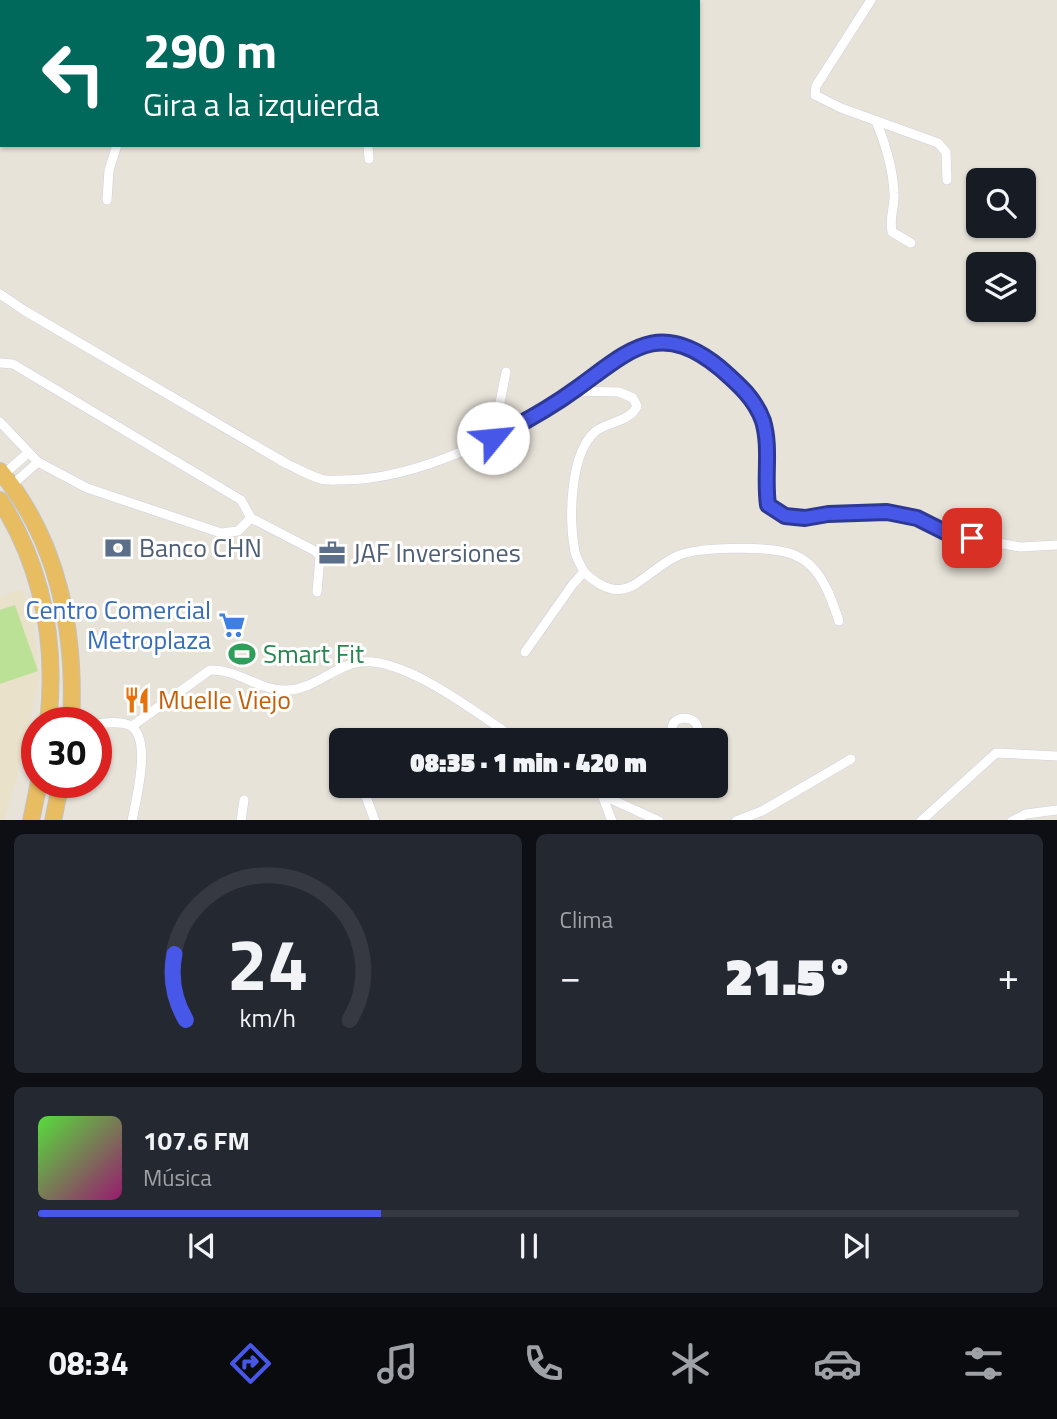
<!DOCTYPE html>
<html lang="es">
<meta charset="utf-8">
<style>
body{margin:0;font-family:"Titillium Web",sans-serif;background:#242831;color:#f1f3f6;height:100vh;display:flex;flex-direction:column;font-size:26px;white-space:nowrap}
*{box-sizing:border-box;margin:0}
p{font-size:23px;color:#9ea1a6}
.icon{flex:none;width:38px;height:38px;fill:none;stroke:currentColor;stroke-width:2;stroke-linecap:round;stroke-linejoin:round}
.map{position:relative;height:820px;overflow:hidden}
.sheet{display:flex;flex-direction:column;gap:14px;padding:14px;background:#0d0f14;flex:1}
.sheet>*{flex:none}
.banner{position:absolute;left:0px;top:0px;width:700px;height:147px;box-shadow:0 2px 5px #0004;background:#00695c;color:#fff;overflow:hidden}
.buttons{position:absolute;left:966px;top:168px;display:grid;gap:14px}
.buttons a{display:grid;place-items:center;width:70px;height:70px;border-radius:10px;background:#171b24;box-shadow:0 2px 5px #0004;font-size:35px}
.speed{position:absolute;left:21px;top:707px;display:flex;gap:14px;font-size:35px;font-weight:700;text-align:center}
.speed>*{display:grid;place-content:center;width:91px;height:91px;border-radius:50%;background:#171b24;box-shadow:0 2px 5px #0004;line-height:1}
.speed .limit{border:10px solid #d22;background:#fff;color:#111}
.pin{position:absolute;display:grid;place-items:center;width:60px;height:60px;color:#fff;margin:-30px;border-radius:14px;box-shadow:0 4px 10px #0006}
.me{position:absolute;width:77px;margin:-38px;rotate:62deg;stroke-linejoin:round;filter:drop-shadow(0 0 5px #0008)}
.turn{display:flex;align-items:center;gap:24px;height:147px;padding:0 28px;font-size:32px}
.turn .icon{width:91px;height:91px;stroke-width:2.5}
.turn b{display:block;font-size:49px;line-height:60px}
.big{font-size:52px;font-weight:800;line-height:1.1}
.sheet .tile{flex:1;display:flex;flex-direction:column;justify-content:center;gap:10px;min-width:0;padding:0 24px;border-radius:10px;background:#242831}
.sheet .dial{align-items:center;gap:0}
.dial svg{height:182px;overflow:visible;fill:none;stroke:#363941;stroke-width:7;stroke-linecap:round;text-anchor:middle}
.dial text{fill:#f1f3f6;stroke:none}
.song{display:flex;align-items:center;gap:21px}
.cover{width:84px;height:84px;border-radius:10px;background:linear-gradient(135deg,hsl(110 70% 55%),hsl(320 70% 35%))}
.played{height:7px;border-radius:4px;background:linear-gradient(90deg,#4757e7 35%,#363941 35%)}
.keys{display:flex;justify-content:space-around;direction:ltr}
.heat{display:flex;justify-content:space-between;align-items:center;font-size:38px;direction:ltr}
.sheet .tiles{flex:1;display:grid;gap:14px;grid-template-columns:1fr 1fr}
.tile:last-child{grid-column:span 2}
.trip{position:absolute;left:329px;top:728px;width:399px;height:70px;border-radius:10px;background:#171b24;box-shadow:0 2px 5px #0004;font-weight:800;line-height:70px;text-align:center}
.tabs{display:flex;height:112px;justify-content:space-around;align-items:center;background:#090b0e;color:#9ea1a6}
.tabs .icon{width:49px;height:49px}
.tabs .current{color:#4757e7}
.tabs b{font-size:32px;color:#f1f3f6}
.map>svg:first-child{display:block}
.education{fill:#e9e1c9}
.pitch{fill:#bbe196}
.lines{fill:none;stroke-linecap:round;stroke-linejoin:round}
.minor-casing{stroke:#cfd0de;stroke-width:10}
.secondary-casing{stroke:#cfd0de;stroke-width:14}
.trunk-casing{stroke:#c2c2c2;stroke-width:18}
.minor{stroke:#fff;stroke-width:9}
.secondary{stroke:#fff;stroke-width:12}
.trunk{stroke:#e8bc61;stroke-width:16}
.route-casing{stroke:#2e3996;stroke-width:18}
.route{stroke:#4757e7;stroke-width:12}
.labels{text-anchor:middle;stroke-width:6;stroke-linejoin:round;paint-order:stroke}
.service-label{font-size:26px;fill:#4e5e75;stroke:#fff;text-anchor:start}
.shop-label{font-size:26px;fill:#366cbe;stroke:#fff;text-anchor:end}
.leisure-label{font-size:26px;fill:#27864d;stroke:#fff;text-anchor:start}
.food-label{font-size:26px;fill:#c56008;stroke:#fff;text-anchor:start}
</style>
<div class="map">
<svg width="1057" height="821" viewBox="0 0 1057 821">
<rect width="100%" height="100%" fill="#e8e3d9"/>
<polygon class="education" points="22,589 33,624 40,676 17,778 5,820 0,821 0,597"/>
<polygon class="pitch" points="15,605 38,671 0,684 0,610"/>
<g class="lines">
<g class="minor-casing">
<g id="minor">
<polyline points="356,0 356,2"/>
<polyline points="445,0 445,2"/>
<polyline points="481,0 487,2"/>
<polyline points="871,0 816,86 815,95 841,108 938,143 946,152 947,180"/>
<polyline points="44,2 44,0"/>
<path d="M 876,121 C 885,143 893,169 894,193 C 895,207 889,217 892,232 L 911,243"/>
<polyline points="368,145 369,159"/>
<polyline points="107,200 109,170 117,145"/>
<path d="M 0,294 L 25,311 L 287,464 C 298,469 310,476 321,479 C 327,481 336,480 342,480 C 419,480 509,433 572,392 C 592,378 610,359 633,349 C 645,344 660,341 674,343 C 706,349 753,390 763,421 C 771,449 764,477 768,505 L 785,516 L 805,518 L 828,514 L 887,512 L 917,518 L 949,534 L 1020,547 L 1057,545"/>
<polyline points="0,363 13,364 241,500 251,518 315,551 320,556 317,592"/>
<polyline points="0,422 38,462 87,488 221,533 238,531 251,518"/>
<polyline points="493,438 506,372"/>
<polyline points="3,475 28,453"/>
<polyline points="12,485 38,462"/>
<path d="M 584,572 C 625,611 640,575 675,557 C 695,546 771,546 792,554 C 797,556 806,561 810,565 C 825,579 833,603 839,621"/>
<path d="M 525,652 L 573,584 L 584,572 C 581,565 576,558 575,552 C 569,520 569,453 596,431 C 608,422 631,421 637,406 L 633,398 L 619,392 L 574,391"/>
<path d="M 96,724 C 107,723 119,721 129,725 C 153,736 136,799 132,821"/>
<path d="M 132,726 L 210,670 C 239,669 259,691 286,690 C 314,690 335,665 361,662 C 406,657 479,715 517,740"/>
<polyline points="642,740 671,732"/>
<path d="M 676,740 C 657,711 712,711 694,740"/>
<polyline points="362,786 375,821"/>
<polyline points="587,786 602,795 659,821"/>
<polyline points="604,786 602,795 612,821"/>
<polyline points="241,821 244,800"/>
<polyline points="736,821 762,811 851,759"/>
<polyline points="921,821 996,753 1057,756"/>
<polyline points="1012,821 1026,814 1057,810"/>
</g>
</g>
<g class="secondary-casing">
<g id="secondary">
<polyline points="218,2 227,0"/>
<polyline points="0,17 2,17"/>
<polyline points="0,27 2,27"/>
</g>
</g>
<g class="trunk-casing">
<g id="trunk">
<path d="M 0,471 C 59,541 76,633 71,723"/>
<path d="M 0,500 C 43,568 57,644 48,723"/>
<polyline points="31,821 39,782"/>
<polyline points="53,821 61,782"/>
</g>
</g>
<use href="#minor" class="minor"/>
<use href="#secondary" class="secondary"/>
<use href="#trunk" class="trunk"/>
</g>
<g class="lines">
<g class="route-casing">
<path id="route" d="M 493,438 C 521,424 550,408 576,389 C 628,352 658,317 720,368 C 737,383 755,398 763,421 C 771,448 764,477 768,505 L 785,516 L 805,518 L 828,514 L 887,512 L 917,518 L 949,534 L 972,538"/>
</g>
<use href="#route" class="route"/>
</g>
<defs>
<g id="bank-bare" transform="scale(2.1)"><path d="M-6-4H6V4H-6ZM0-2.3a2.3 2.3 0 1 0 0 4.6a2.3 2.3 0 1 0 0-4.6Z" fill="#5c6f8a" stroke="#fff" stroke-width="2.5" paint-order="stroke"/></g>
<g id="office-bare" transform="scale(2.1)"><path d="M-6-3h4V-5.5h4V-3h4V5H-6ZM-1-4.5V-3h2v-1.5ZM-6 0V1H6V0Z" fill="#5c6f8a" stroke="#fff" stroke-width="2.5" paint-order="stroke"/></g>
<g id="supermarket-bare" transform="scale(2.1)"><path d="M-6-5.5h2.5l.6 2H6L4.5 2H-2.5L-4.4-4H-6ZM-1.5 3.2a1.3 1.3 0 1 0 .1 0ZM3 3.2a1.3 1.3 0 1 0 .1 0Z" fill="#3f7fe0" stroke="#fff" stroke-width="2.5" paint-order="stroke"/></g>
<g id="stadium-bare" transform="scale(2.1)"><path d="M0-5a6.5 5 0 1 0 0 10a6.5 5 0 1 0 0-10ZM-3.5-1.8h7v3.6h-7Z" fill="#2e9e5b" stroke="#fff" stroke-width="2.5" paint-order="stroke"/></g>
<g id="restaurant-bare" transform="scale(2.1)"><path d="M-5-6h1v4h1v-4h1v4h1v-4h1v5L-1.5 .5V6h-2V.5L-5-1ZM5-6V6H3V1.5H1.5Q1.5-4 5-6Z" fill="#e8710a" stroke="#fff" stroke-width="2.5" paint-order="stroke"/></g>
</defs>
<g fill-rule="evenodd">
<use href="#bank-bare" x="118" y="548"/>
<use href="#office-bare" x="332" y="553"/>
<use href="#supermarket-bare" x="232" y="625"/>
<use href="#stadium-bare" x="242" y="654"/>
<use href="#restaurant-bare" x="137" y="700"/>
</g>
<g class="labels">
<g class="service-label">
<text x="139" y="557">Banco CHN</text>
<text x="353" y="562">JAF Inversiones</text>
</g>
<g class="shop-label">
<text x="211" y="619">Centro Comercial<tspan x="211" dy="30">Metroplaza</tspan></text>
</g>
<g class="leisure-label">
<text x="263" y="663">Smart Fit</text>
</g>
<g class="food-label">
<text x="158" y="709">Muelle Viejo</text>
</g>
</g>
</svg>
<div class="buttons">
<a><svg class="icon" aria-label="search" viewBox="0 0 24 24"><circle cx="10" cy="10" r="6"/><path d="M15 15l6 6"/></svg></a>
<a><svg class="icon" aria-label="layers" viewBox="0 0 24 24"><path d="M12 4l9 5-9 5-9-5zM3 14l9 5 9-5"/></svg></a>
</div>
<div class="speed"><div class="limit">30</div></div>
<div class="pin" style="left:972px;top:538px;background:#d93025"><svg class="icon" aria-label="arrive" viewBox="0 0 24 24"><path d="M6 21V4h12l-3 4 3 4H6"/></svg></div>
<svg class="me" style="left:493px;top:438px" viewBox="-20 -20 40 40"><circle r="19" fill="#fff"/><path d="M0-13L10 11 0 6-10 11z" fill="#4757e7"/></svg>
<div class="trip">08:35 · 1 min · 420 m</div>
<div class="banner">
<div class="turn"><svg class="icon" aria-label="left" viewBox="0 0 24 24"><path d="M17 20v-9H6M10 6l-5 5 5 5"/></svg><div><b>290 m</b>Gira a la izquierda</div></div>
</div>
</div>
<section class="sheet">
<div class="tiles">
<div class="tile dial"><svg viewBox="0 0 100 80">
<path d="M14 69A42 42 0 1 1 86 69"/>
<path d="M14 69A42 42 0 0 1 9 40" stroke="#4757e7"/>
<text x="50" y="56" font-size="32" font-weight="700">24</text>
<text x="50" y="72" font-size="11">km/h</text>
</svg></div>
<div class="tile"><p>Clima</p>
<div class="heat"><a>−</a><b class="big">21.5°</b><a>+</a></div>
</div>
<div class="tile">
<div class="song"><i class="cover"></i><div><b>107.6 FM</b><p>Música</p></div></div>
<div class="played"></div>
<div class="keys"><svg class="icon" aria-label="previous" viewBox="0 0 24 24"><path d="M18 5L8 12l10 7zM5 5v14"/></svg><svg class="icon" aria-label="pause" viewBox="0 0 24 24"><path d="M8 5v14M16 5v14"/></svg><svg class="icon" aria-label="next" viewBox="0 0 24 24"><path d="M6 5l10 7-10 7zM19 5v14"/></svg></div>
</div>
</div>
</section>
<nav class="tabs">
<b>08:34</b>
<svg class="icon current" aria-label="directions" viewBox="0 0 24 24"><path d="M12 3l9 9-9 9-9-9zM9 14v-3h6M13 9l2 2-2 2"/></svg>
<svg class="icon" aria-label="music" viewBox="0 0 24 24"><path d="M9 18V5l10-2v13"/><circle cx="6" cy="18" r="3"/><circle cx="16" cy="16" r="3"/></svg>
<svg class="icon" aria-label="phone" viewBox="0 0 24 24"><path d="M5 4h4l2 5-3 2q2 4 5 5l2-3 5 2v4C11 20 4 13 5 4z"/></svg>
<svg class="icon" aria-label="climate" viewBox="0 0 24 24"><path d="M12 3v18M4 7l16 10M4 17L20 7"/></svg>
<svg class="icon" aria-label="car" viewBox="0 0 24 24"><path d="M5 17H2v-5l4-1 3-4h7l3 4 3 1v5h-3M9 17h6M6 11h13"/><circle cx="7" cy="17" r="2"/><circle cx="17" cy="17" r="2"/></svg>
<svg class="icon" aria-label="filters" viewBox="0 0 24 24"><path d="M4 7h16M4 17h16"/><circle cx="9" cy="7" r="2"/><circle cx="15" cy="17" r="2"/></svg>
</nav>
